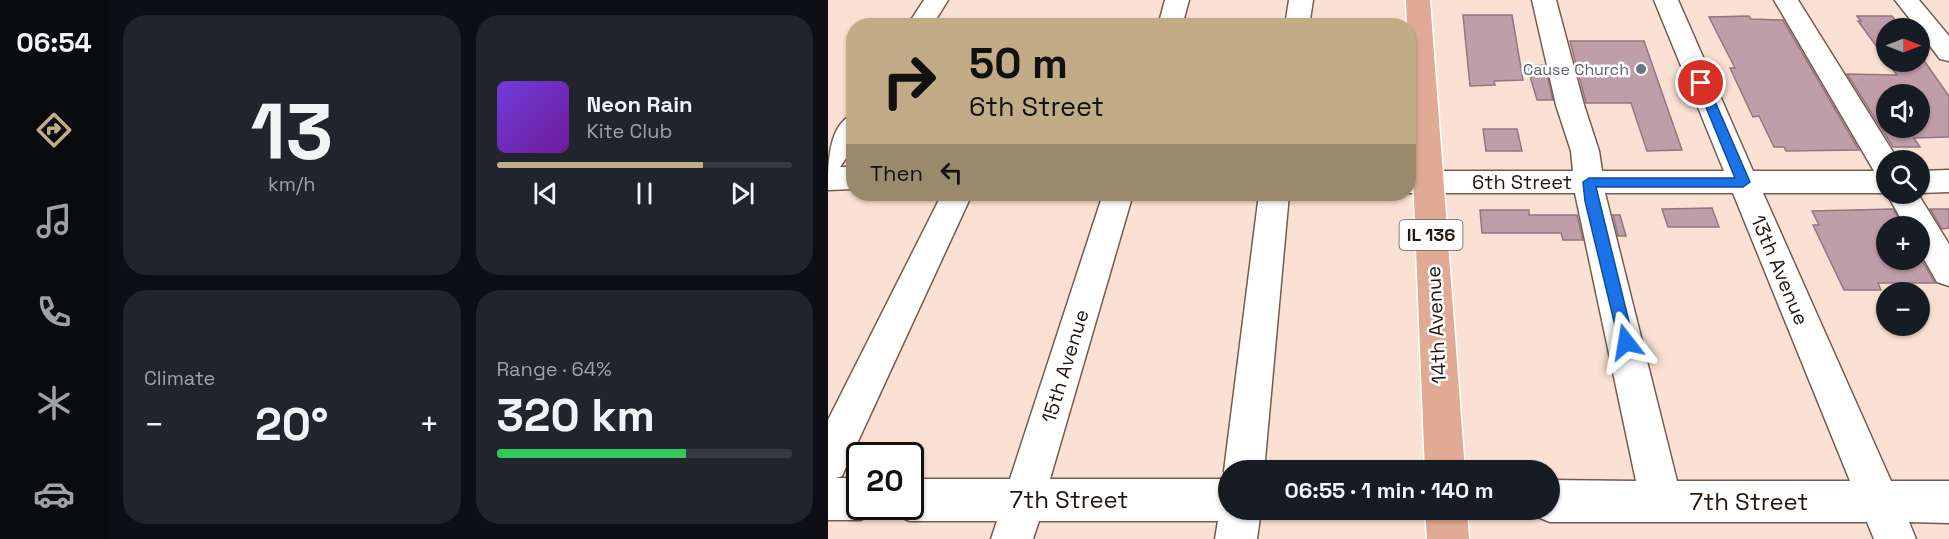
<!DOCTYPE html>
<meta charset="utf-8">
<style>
body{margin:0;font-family:"Space Grotesk",sans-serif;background:#20242c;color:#f1f3f6;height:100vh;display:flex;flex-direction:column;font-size:22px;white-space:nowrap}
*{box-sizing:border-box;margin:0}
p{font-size:20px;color:#9ea1a6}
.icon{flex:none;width:33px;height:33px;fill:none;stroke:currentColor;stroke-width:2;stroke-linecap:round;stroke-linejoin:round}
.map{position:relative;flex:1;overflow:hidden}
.drawer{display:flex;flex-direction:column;gap:15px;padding:15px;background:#0d0f14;width:720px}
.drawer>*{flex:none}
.top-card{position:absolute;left:18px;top:18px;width:570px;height:183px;border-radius:24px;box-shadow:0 2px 4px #0004;background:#c2ac87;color:#111;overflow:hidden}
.needle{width:39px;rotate:90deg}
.controls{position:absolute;left:1048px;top:18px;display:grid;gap:12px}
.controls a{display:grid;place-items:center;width:54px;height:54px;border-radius:50%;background:#171b24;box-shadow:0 2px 4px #0004;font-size:30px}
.speed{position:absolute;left:18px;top:442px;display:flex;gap:12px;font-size:30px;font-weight:700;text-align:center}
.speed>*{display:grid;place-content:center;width:78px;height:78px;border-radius:50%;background:#171b24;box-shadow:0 2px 4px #0004;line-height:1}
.speed .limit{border:3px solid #111;border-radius:9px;background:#fff;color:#111}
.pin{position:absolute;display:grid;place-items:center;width:51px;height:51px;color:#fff;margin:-26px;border:3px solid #fff;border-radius:50%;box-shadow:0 2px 6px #0007}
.me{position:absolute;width:66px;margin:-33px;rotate:346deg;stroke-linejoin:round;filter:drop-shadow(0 0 4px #0008)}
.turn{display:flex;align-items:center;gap:21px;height:126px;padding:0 24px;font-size:27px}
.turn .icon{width:78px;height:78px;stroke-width:2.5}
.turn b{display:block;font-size:42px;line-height:51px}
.then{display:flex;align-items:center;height:57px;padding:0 24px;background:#0003;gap:12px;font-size:22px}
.big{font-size:45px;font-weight:600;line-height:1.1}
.drawer .card{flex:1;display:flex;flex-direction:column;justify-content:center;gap:9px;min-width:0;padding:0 21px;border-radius:24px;background:#20242c}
.drawer .dial{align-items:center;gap:0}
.dial b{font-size:78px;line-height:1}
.song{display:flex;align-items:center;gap:18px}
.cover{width:72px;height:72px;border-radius:9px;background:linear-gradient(135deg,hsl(260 70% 55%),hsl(280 70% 35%))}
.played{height:6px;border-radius:3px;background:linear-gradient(90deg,#c2ac87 70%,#363941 70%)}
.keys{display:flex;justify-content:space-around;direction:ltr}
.heat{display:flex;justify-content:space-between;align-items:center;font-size:33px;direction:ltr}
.charge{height:9px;border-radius:4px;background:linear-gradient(90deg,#34c759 64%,#363941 0)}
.drawer .tiles{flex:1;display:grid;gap:15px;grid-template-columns:repeat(2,1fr)}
.trip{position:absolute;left:390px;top:460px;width:342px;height:60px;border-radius:30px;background:#171b24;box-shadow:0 2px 4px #0004;font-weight:600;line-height:60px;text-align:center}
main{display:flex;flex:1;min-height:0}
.dock{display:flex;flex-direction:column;width:108px;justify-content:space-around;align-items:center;background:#090b0e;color:#9ea1a6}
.dock .icon{width:42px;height:42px}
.dock .current{color:#c2ac87}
.dock b{font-size:27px;color:#f1f3f6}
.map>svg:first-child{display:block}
.building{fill:#bf9da9;stroke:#947580;stroke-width:1.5;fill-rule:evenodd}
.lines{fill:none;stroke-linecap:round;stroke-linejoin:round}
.minor-casing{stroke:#765b4d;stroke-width:3}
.major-casing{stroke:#fff;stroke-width:3}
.minor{fill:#fff;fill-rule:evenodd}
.major{fill:#e0aa95;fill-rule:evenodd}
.route{fill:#1a73e8;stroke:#114b97;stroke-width:1.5}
.worship-dot{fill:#6b7280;stroke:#fff;stroke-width:2}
.labels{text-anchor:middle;stroke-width:5;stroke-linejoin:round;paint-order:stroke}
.far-worship-label{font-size:16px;fill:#5b616d;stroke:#fff;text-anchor:end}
.shield{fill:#fff;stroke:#645d58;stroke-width:1.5}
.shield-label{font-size:18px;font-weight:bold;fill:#221711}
.street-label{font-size:20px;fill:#221711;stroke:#fff}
.near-street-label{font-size:24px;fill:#221711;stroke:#fff}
</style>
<main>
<nav class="dock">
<b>06:54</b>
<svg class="icon current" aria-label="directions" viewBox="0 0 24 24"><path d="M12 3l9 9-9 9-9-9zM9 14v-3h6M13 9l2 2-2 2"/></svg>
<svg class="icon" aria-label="music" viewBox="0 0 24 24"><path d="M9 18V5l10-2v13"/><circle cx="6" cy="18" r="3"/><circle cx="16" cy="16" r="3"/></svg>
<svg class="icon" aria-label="phone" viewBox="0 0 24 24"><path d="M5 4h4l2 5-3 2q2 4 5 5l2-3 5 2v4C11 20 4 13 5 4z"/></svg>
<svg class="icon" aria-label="climate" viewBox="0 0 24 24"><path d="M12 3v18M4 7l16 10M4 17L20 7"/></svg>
<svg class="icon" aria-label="car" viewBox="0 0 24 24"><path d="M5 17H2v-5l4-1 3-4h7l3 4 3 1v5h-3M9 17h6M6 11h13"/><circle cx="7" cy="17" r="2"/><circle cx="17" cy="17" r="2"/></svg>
</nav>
<section class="drawer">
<div class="tiles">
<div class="card dial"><b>13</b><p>km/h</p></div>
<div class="card">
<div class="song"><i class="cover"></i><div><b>Neon Rain</b><p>Kite Club</p></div></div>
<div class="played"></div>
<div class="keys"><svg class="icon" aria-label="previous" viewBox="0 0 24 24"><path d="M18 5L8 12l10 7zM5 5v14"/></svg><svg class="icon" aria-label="pause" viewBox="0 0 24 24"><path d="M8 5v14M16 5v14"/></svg><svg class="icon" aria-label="next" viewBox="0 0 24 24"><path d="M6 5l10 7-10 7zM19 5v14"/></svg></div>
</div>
<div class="card"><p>Climate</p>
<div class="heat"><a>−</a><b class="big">20°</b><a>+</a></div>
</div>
<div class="card"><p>Range · 64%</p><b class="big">320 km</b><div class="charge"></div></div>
</div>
</section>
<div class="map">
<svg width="1121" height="539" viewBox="0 0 1121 539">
<rect width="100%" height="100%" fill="#fbe1d4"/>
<g class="building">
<polygon points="635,15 684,15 695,80 666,81 667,85 642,86"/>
<polygon points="921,16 923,19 955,20 1031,150 958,151 956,147 946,147 931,116 925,117 916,98 902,68 907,68 881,17"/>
<polygon points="1029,16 1064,16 1073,28 1059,28 1059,61 1030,21 1033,21"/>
<polygon points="742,41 816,41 854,150 819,151 803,103 758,103"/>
<path d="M 1092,55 L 1121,96 L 1121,137 L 1086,138 L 1092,147 L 1065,147 L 1019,74 L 1069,75 L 1059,62 L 1092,62 ZM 1059,94 L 1092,94 L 1092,128 L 1059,128 Z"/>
<polygon points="717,65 725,100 709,100 699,66"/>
<polygon points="655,129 689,129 694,151 658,151"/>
<polygon points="884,208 891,227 840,227 834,209"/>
<polygon points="1065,209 1075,226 1059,226 1059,260 1092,260 1092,257 1107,283 1050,283 1053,290 1016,290 985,225 991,225 984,211"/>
<polygon points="1102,209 1121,209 1121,228 1114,229"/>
<polygon points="652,210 701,210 701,215 749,215 755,240 735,240 733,233 654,233"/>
<polygon points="785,215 792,215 798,236 790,236"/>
</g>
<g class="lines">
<g class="minor-casing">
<g id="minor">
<polygon points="96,0 120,0 104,26 79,26"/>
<polygon points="337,0 361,0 354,26 330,26"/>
<polygon points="461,0 485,0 481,26 457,26"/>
<path d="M 704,0 L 728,0 L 756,105 L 771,151 L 774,171 L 896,171 L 826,0 L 850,0 L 925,171 L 1046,171 L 946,0 L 970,0 L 1070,160 L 1059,160 L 1059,193 L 935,193 L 1063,481 L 1121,481 L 1121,523 L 1081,522 L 1088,539 L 1046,539 L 1039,522 L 722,522 L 707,516 L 705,510 L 722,510 L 722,480 L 808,481 L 747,193 L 580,193 L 580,171 L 745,171 L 743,151 L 728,105 ZM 777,193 L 905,193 L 1022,481 L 849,481 Z"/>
<polygon points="1067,0 1091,0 1121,36 1121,61 1112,59 1092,33 1092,28 1089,28"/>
<path d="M 26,114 L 26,147 L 12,167 L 26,167 L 26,189 L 0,190 C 0,164 0,124 26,114 Z"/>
<polygon points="1121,170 1121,192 1092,193 1092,171"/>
<polygon points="114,194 144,194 14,476 8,478 32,478 32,507 49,507 47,514 32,520 0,520 0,420"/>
<polygon points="275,194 305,194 222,479 399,479 396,471 431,194 461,194 436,471 400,471 400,510 433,510 429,539 387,539 390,521 211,521 205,539 163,539 169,521 82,521 67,515 64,507 82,507 82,479 182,479"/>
<polygon points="1059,194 1090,194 1121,244 1121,286 1109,282 1092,252 1092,226 1077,226"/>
</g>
</g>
<g class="major-casing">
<g id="major">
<polygon points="578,0 602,0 637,471 597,471"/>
<polygon points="597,510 639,510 641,539 599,539"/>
</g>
</g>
<use href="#minor" class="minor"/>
<use href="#major" class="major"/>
</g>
<polygon class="route" points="873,79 879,83 922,182 915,187 768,187 806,342 798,349 791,342 757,201 755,182 761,178 907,178 868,83"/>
<circle class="worship-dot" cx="813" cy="69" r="6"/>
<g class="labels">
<g class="far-worship-label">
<text x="801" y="75">Cause Church</text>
</g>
<rect class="shield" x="571.5" y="220" width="63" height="30" rx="4.5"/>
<g class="shield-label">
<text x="603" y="241">IL 136</text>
</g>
<g class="street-label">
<text x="694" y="189">6th Street</text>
<text transform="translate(952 270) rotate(67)" y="7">13th Avenue</text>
<text transform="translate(608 325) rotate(-93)" y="7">14th Avenue</text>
<text transform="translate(237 366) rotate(-73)" y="7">15th Avenue</text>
</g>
<g class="near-street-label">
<text x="241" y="508">7th Street</text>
<text x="921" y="510">7th Street</text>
</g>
</g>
</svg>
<div class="controls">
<a><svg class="needle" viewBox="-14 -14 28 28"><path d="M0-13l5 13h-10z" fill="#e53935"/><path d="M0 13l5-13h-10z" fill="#9ea1a6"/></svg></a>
<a><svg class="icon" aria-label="sound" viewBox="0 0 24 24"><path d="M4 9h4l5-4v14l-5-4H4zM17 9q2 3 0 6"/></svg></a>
<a><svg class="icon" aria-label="search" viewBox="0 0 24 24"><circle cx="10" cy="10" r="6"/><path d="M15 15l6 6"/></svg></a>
<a>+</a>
<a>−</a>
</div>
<div class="speed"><div class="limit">20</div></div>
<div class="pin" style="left:873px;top:83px;background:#d93025"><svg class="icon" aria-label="arrive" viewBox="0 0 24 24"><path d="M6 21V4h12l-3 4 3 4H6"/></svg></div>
<svg class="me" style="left:798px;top:342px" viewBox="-20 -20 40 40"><path d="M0-17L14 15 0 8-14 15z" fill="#1a73e8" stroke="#fff" stroke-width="4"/></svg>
<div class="trip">06:55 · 1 min · 140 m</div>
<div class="top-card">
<div class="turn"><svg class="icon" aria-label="right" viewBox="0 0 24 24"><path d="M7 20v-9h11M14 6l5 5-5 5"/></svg><div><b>50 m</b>6th Street</div></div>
<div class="then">Then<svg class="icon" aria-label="left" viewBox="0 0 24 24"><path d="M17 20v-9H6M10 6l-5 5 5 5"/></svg></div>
</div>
</div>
</main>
